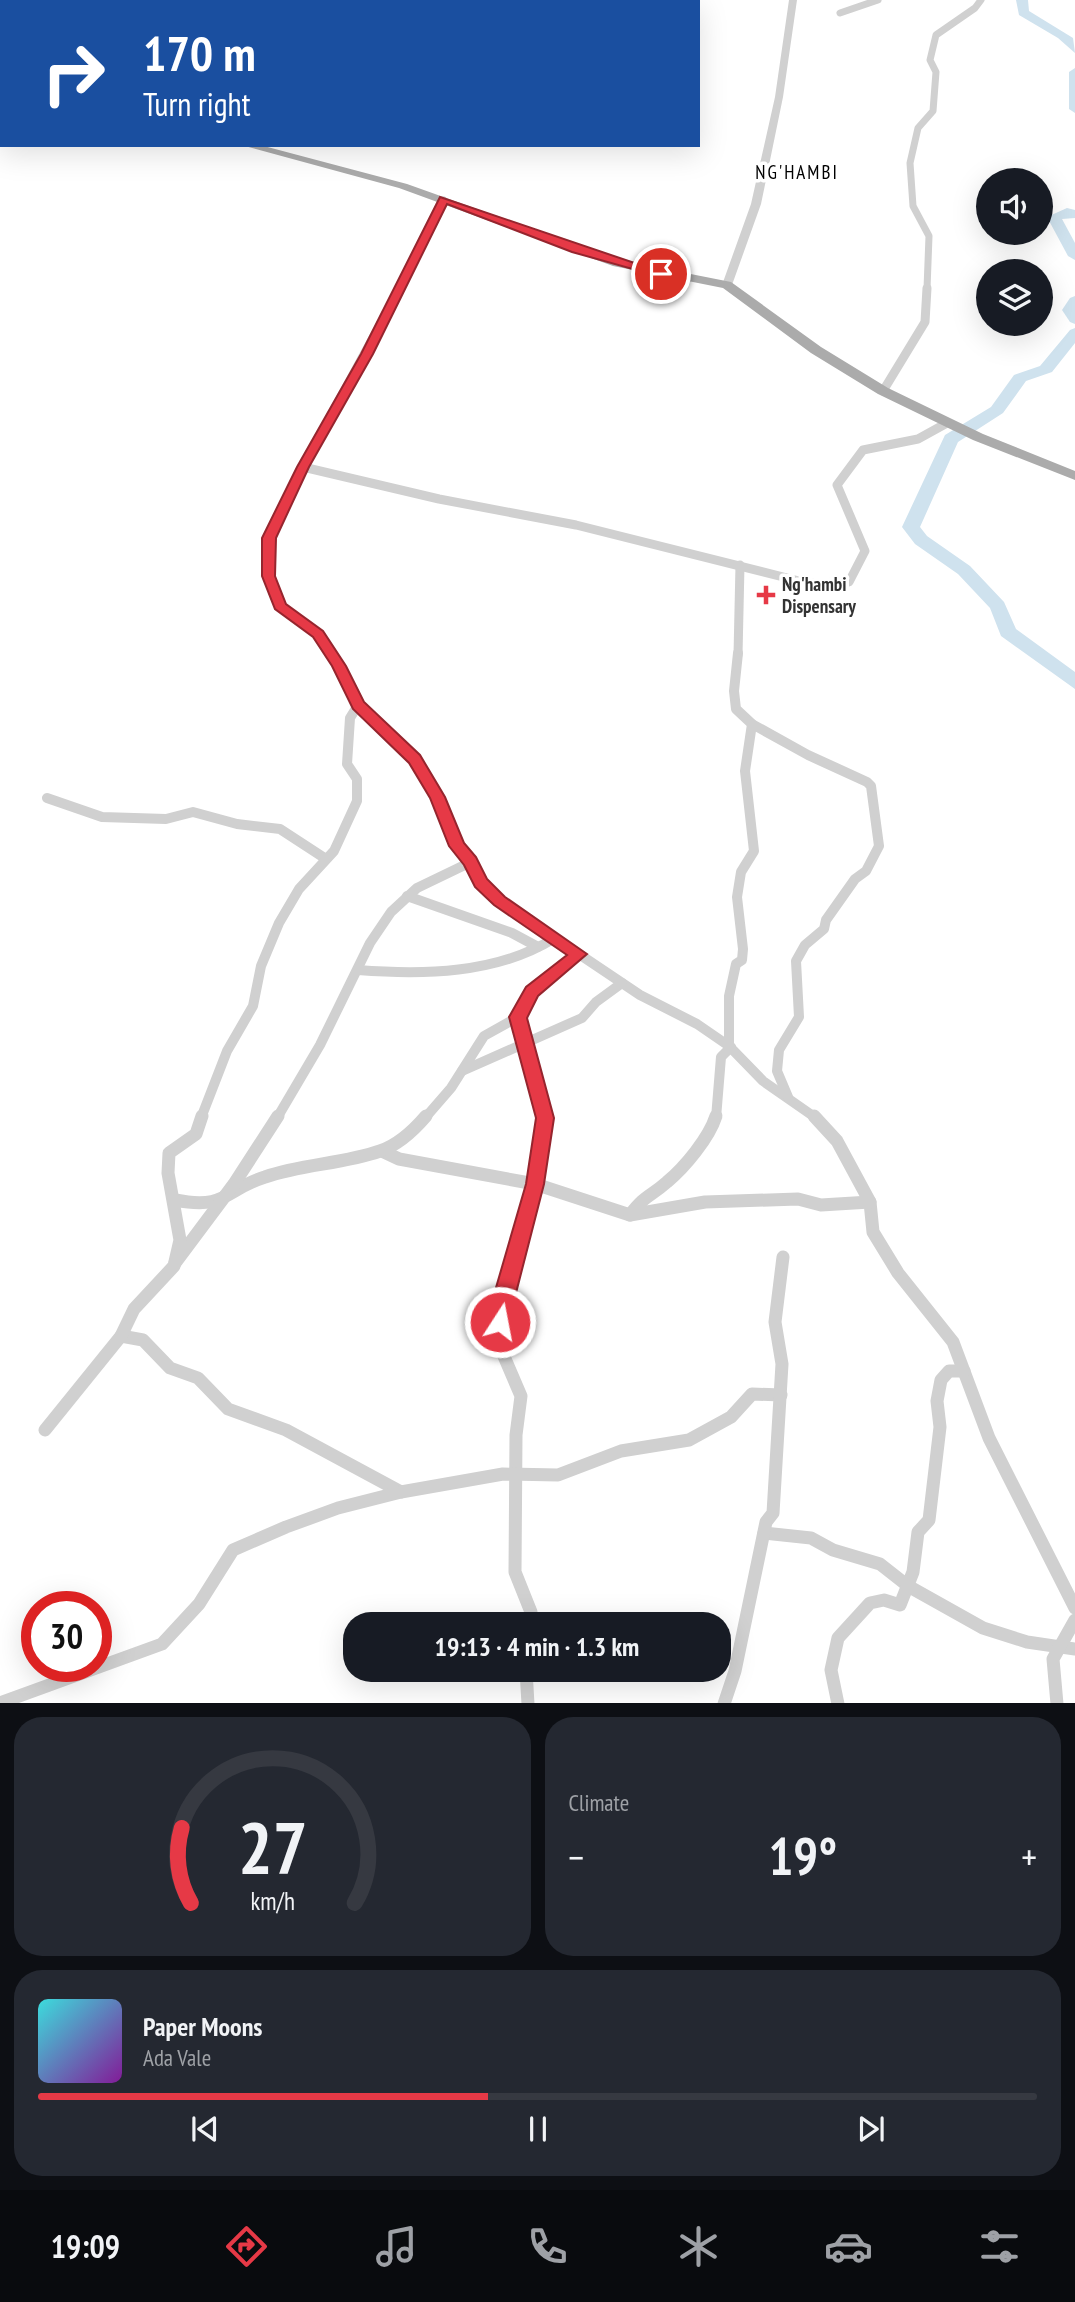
<!DOCTYPE html>
<meta charset="utf-8">
<style>
body{margin:0;font-family:"PT Sans Narrow",sans-serif;background:#242831;color:#f1f3f6;height:100vh;display:flex;flex-direction:column;font-size:26px;white-space:nowrap}
*{box-sizing:border-box;margin:0}
p{font-size:23px;color:#9ea1a6}
.icon{flex:none;width:38px;height:38px;fill:none;stroke:currentColor;stroke-width:2;stroke-linecap:round;stroke-linejoin:round}
.map{position:relative;height:1703px;overflow:hidden}
.details{display:flex;flex-direction:column;gap:14px;padding:14px;background:#0d0f14;flex:1}
.details>*{flex:none}
.top-card{position:absolute;left:0px;top:0px;width:700px;height:147px;box-shadow:0 7px 28px #0002;background:#1a4fa0;color:#fff;overflow:hidden}
.controls{position:absolute;left:976px;top:168px;display:grid;gap:14px}
.controls a{display:grid;place-items:center;width:77px;height:77px;border-radius:50%;background:#171b24;box-shadow:0 7px 28px #0002;font-size:35px}
.speed{position:absolute;left:21px;top:1591px;display:flex;gap:14px;font-size:35px;font-weight:700;text-align:center}
.speed>*{display:grid;place-content:center;width:91px;height:91px;border-radius:50%;background:#171b24;box-shadow:0 7px 28px #0002;line-height:1}
.speed .limit{border:10px solid #d22;background:#fff;color:#111}
.pin{position:absolute;display:grid;place-items:center;width:60px;height:60px;color:#fff;margin:-30px;border:4px solid #fff;border-radius:50%;box-shadow:0 2px 7px #0007}
.me{position:absolute;width:77px;margin:-38px;rotate:11deg;stroke-linejoin:round;filter:drop-shadow(0 0 5px #0008)}
.turn{display:flex;align-items:center;gap:24px;height:147px;padding:0 28px;font-size:32px}
.turn .icon{width:91px;height:91px;stroke-width:2.5}
.turn b{display:block;font-size:49px;line-height:60px}
.big{font-size:52px;font-weight:700;line-height:1.1}
.details .tile{flex:1;display:flex;flex-direction:column;justify-content:center;gap:10px;min-width:0;padding:0 24px;border-radius:28px;background:#242831}
.details .dial{align-items:center;gap:0}
.dial svg{height:182px;overflow:visible;fill:none;stroke:#363941;stroke-width:7;stroke-linecap:round;text-anchor:middle}
.dial text{fill:#f1f3f6;stroke:none}
.song{display:flex;align-items:center;gap:21px}
.cover{width:84px;height:84px;border-radius:10px;background:linear-gradient(135deg,hsl(180 70% 55%),hsl(290 70% 35%))}
.played{height:7px;border-radius:4px;background:linear-gradient(90deg,#e63946 45%,#363941 45%)}
.keys{display:flex;justify-content:space-around;direction:ltr}
.heat{display:flex;justify-content:space-between;align-items:center;font-size:38px;direction:ltr}
.details .tiles{flex:1;display:grid;gap:14px;grid-template-columns:1fr 1fr}
.tile:last-child{grid-column:span 2}
.trip{position:absolute;left:343px;top:1612px;width:388px;height:70px;border-radius:28px;background:#171b24;box-shadow:0 7px 28px #0002;font-weight:700;line-height:70px;text-align:center}
.dock{display:flex;height:112px;justify-content:space-around;align-items:center;background:#090b0e;color:#9ea1a6}
.dock .icon{width:49px;height:49px}
.dock .selected{color:#e63946}
.dock b{font-size:32px;color:#f1f3f6}
.map>svg:first-child{display:block}
.lines{fill:none;stroke-linecap:round;stroke-linejoin:round}
.river{fill:#cfe2ee;fill-rule:evenodd}
.minor-far3{stroke:#d0d0d0;stroke-width:7}
.minor-far2{stroke:#d0d0d0;stroke-width:9}
.minor-far1{stroke:#d0d0d0;stroke-width:10}
.minor{stroke:#d0d0d0;stroke-width:13}
.tertiary{fill:#d0d0d0;fill-rule:evenodd}
.primary{fill:#ababab;fill-rule:evenodd}
.route{fill:#e63946;stroke:#96252e;stroke-width:2}
.poi-dot{fill:#e63946;stroke:#fff;stroke-width:2.5}
.labels{text-anchor:middle;stroke-width:7;stroke-linejoin:round;paint-order:stroke}
.far-quarter-label{font-size:19px;letter-spacing:2px;fill:#000;stroke:#fff}
.poi-label{font-size:19px;font-weight:bold;fill:#333;stroke:#fff;text-anchor:start}
</style>
<div class="map">
<svg width="1075" height="1704" viewBox="0 0 1075 1704">
<rect width="100%" height="100%" fill="#fff"/>
<g class="lines">
<g class="river">
<polygon points="1016,0 1028,0 1029,11 1073,38 1075,53 1058,38 1019,15"/>
<polygon points="1075,68 1075,113 1069,109 1069,72"/>
<polygon points="1067,208 1075,210 1075,218 1062,219 1075,243 1075,260 1068,256 1047,217"/>
<polygon points="1075,296 1075,324 1070,322 1062,310 1070,298"/>
<polygon points="1075,328 1075,343 1052,372 1026,381 1003,413 958,442 920,527 927,536 970,566 1004,602 1016,629 1075,672 1075,689 1001,636 990,608 958,574 915,544 902,527 945,435 991,407 1014,375 1040,366 1070,330"/>
</g>
<g class="minor-far3">
<polyline points="840,13 878,0"/>
<polyline points="399,289 444,200"/>
<polyline points="927,289 929,236 913,206 910,163 918,128 933,111 936,72 930,60 936,35 975,8 981,0"/>
</g>
<g class="minor-far2">
<polyline points="400,288 303,467 439,499 576,525 807,583 849,582 865,551 837,485 863,450 918,439 947,423"/>
<polyline points="883,391 925,322 927,288"/>
<polyline points="303,467 269,538 268,576 280,606 318,634 332,655"/>
<polyline points="738,655 740,565"/>
</g>
<g class="minor-far1">
<polyline points="330,653 358,705 415,759 437,797 457,846 471,862 481,883 500,901 640,995 697,1024 729,1046 763,1081 816,1118"/>
<polyline points="752,724 808,755 867,782 871,786 879,846 866,871 855,879 826,920 824,929 805,945 796,961 799,1017 779,1050 777,1071 788,1097"/>
<polyline points="47,798 102,817 166,819 193,812 237,824 280,829 326,859"/>
<polyline points="407,896 512,933 538,947"/>
<path d="M 358,970 C 423,975 496,974 553,939"/>
<polyline points="518,1017 545,1118"/>
<polyline points="729,1046 729,996 736,964 742,960 743,949 737,897 741,872 754,851 745,771 752,724 736,709 734,691 738,653"/>
<polyline points="462,1071 582,1018 596,1002 622,983"/>
<polyline points="201,1118 227,1051 253,1006 261,966 279,923 299,889 334,851 357,801 357,779 347,764 350,718 358,705"/>
<polyline points="277,1118 320,1045 370,943 391,912 417,888 471,862"/>
<polyline points="425,1118 451,1088 484,1036 518,1017 532,992 579,955"/>
<polyline points="716,1118 721,1057 731,1047"/>
</g>
<g class="minor">
<polyline points="814,1116 837,1141 870,1202 873,1232 898,1273 953,1342 989,1438 1075,1608"/>
<polyline points="382,1151 399,1159 535,1184 630,1215 705,1202 798,1199 821,1205 870,1202"/>
<path d="M 175,1200 C 227,1210 224,1190 265,1177 C 302,1164 343,1164 380,1151 C 398,1145 414,1130 426,1116"/>
<path d="M 630,1215 C 645,1195 650,1197 667,1182 C 685,1167 709,1138 716,1116"/>
<polyline points="175,1263 234,1184 278,1116"/>
<polyline points="121,1336 143,1340 170,1368 198,1378 228,1409 286,1430 401,1492"/>
<polyline points="45,1430 121,1336 134,1309 174,1266 180,1240 168,1173 169,1153 196,1134 202,1116"/>
<polyline points="764,1533 811,1538 833,1550 880,1564 908,1586 983,1628 1027,1642 1075,1649"/>
<polyline points="531,1624 531,1612 515,1572 516,1435 521,1396 500,1347 503,1298 525,1230 544,1116"/>
<polyline points="526,1670 528,1704"/>
<polyline points="0,1703 162,1644 199,1604 233,1550 286,1527 338,1508 401,1492 503,1474 558,1475 621,1451 689,1440 731,1417 752,1394 781,1395"/>
<polyline points="724,1704 735,1671 766,1522 773,1513 782,1364 775,1322 783,1257"/>
<polyline points="838,1704 831,1670 838,1638 870,1603 884,1600 900,1605 913,1572 918,1532 929,1520 940,1427 937,1401 941,1380 949,1371 964,1371"/>
<polyline points="1057,1704 1053,1659 1075,1620"/>
</g>
<polygon class="tertiary" points="789,0 797,0 783,97 761,204 732,285 727,288 722,285 751,204 775,97"/>
<g class="primary">
<rect x="0" y="96" width="2" height="7"/>
<polygon points="241,145 260,145 407,184 620,260 731,282 821,347 888,388 983,434 1075,471 1075,480 973,440 878,394 811,353 723,288 613,266 399,188"/>
</g>
</g>
<polygon class="route" points="440,197 667,274 661,277 572,252 447,204 373,354 309,467 276,538 275,576 286,604 323,631 346,666 364,702 420,755 445,797 464,843 476,857 487,879 505,897 587,954 538,996 527,1018 554,1118 544,1184 507,1328 500,1331 493,1328 490,1322 493,1298 526,1184 536,1118 509,1017 526,987 567,955 494,905 475,887 464,865 449,846 430,798 409,763 353,709 332,666 313,637 275,609 262,576 262,538 297,467 361,354"/>
<path class="poi-dot" d="M762.5 584.5h7v7h7v7h-7v7h-7v-7h-7v-7h7z"/>
<g class="labels">
<g class="far-quarter-label">
<text x="797" y="179">NG'HAMBI</text>
</g>
<g class="poi-label">
<text x="782" y="591">Ng'hambi<tspan x="782" dy="22">Dispensary</tspan></text>
</g>
</g>
</svg>
<div class="controls">
<a><svg class="icon" aria-label="sound" viewBox="0 0 24 24"><path d="M4 9h4l5-4v14l-5-4H4zM17 9q2 3 0 6"/></svg></a>
<a><svg class="icon" aria-label="layers" viewBox="0 0 24 24"><path d="M12 4l9 5-9 5-9-5zM3 14l9 5 9-5"/></svg></a>
</div>
<div class="speed"><div class="limit">30</div></div>
<div class="pin" style="left:661px;top:274px;background:#d93025"><svg class="icon" aria-label="arrive" viewBox="0 0 24 24"><path d="M6 21V4h12l-3 4 3 4H6"/></svg></div>
<svg class="me" style="left:500px;top:1322px" viewBox="-20 -20 40 40"><circle r="17" fill="#e63946" stroke="#fff" stroke-width="3"/><path d="M0-11L8 9 0 5-8 9z" fill="#fff"/></svg>
<div class="trip">19:13 · 4 min · 1.3 km</div>
<div class="top-card">
<div class="turn"><svg class="icon" aria-label="right" viewBox="0 0 24 24"><path d="M7 20v-9h11M14 6l5 5-5 5"/></svg><div><b>170 m</b>Turn right</div></div>
</div>
</div>
<section class="details">
<div class="tiles">
<div class="tile dial"><svg viewBox="0 0 100 80">
<path d="M14 69A42 42 0 1 1 86 69"/>
<path d="M14 69A42 42 0 0 1 10 36" stroke="#e63946"/>
<text x="50" y="56" font-size="32" font-weight="700">27</text>
<text x="50" y="72" font-size="11">km/h</text>
</svg></div>
<div class="tile"><p>Climate</p>
<div class="heat"><a>−</a><b class="big">19°</b><a>+</a></div>
</div>
<div class="tile">
<div class="song"><i class="cover"></i><div><b>Paper Moons</b><p>Ada Vale</p></div></div>
<div class="played"></div>
<div class="keys"><svg class="icon" aria-label="previous" viewBox="0 0 24 24"><path d="M18 5L8 12l10 7zM5 5v14"/></svg><svg class="icon" aria-label="pause" viewBox="0 0 24 24"><path d="M8 5v14M16 5v14"/></svg><svg class="icon" aria-label="next" viewBox="0 0 24 24"><path d="M6 5l10 7-10 7zM19 5v14"/></svg></div>
</div>
</div>
</section>
<nav class="dock">
<b>19:09</b>
<svg class="icon selected" aria-label="directions" viewBox="0 0 24 24"><path d="M12 3l9 9-9 9-9-9zM9 14v-3h6M13 9l2 2-2 2"/></svg>
<svg class="icon" aria-label="music" viewBox="0 0 24 24"><path d="M9 18V5l10-2v13"/><circle cx="6" cy="18" r="3"/><circle cx="16" cy="16" r="3"/></svg>
<svg class="icon" aria-label="phone" viewBox="0 0 24 24"><path d="M5 4h4l2 5-3 2q2 4 5 5l2-3 5 2v4C11 20 4 13 5 4z"/></svg>
<svg class="icon" aria-label="climate" viewBox="0 0 24 24"><path d="M12 3v18M4 7l16 10M4 17L20 7"/></svg>
<svg class="icon" aria-label="car" viewBox="0 0 24 24"><path d="M5 17H2v-5l4-1 3-4h7l3 4 3 1v5h-3M9 17h6M6 11h13"/><circle cx="7" cy="17" r="2"/><circle cx="17" cy="17" r="2"/></svg>
<svg class="icon" aria-label="filters" viewBox="0 0 24 24"><path d="M4 7h16M4 17h16"/><circle cx="9" cy="7" r="2"/><circle cx="15" cy="17" r="2"/></svg>
</nav>
